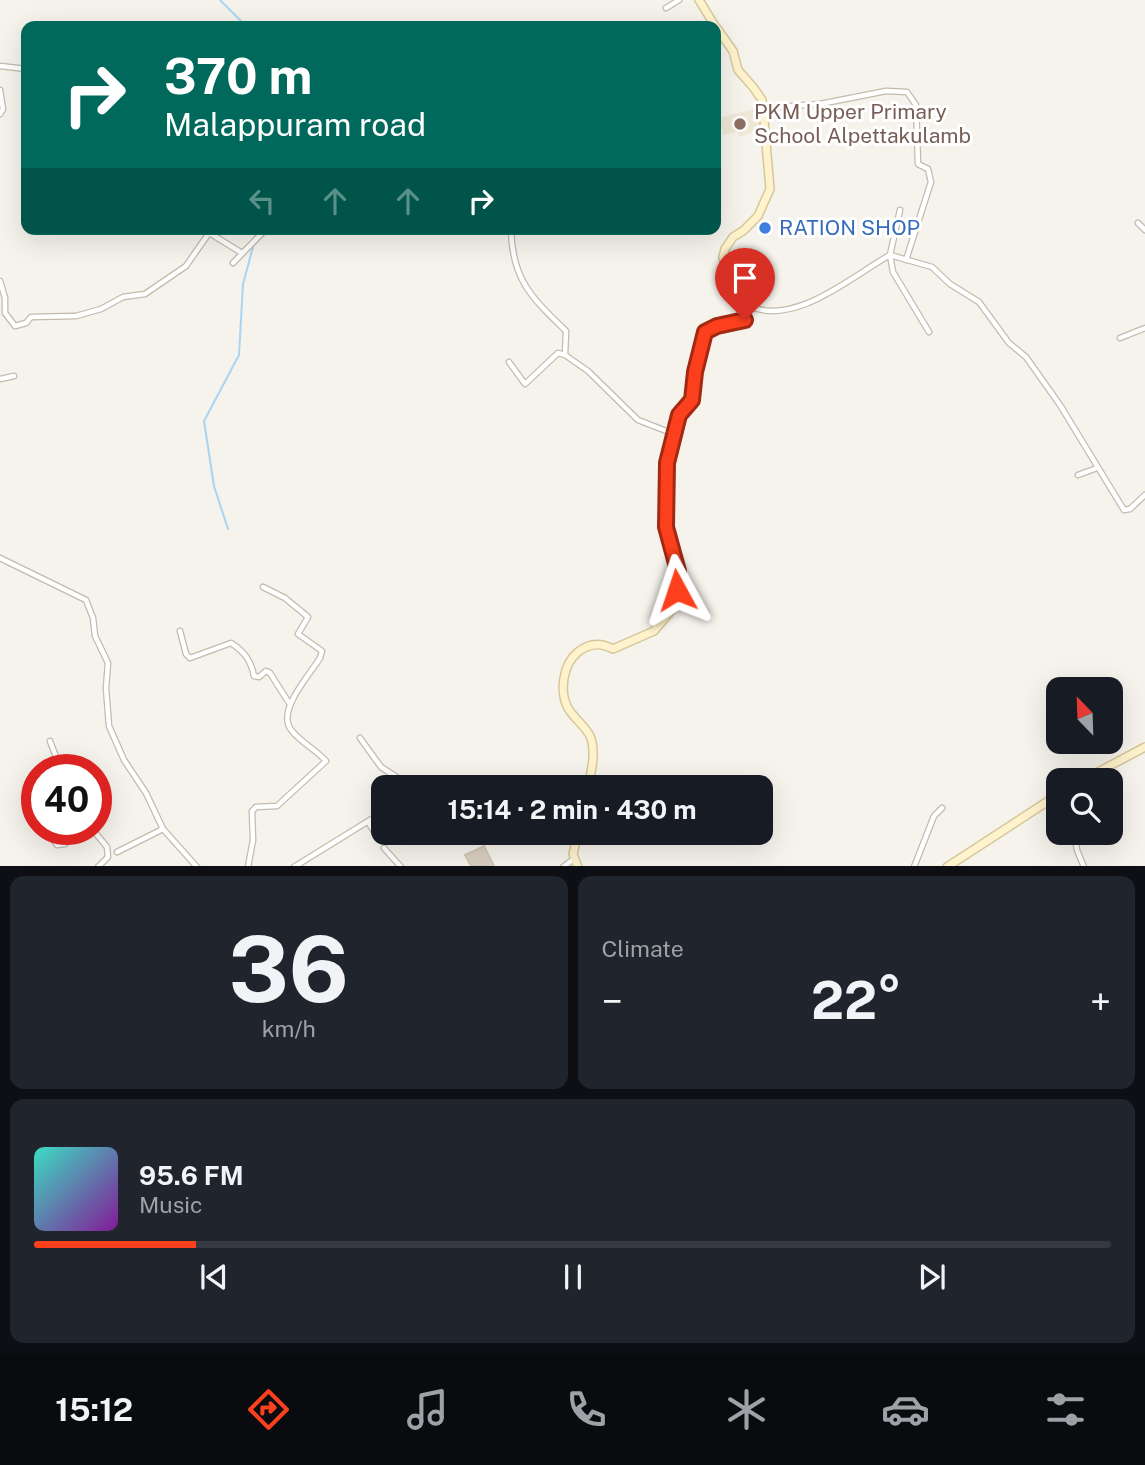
<!DOCTYPE html>
<meta charset="utf-8">
<style>
body{margin:0;font-family:"Public Sans",sans-serif;background:#20242c;color:#f1f3f6;height:100vh;display:flex;flex-direction:column;font-size:26px;white-space:nowrap}
*{box-sizing:border-box;margin:0}
p{font-size:23px;color:#9ea1a6}
.icon{flex:none;width:38px;height:38px;fill:none;stroke:currentColor;stroke-width:2;stroke-linecap:round;stroke-linejoin:round}
.map{position:relative;height:866px;overflow:hidden}
.sheet{display:flex;flex-direction:column;gap:10px;padding:10px;background:#0d0f14;flex:1}
.sheet>*{flex:none}
.top-card{position:absolute;left:21px;top:21px;width:700px;height:214px;border-radius:14px;box-shadow:0 7px 28px #0002;background:#00695c;color:#fff;overflow:hidden}
.needle{width:46px;rotate:337deg}
.fabs{position:absolute;left:1046px;top:677px;display:grid;gap:14px}
.fabs a{display:grid;place-items:center;width:77px;height:77px;border-radius:14px;background:#171b24;box-shadow:0 7px 28px #0002;font-size:35px}
.speed{position:absolute;left:21px;top:754px;display:flex;gap:14px;font-size:35px;font-weight:700;text-align:center}
.speed>*{display:grid;place-content:center;width:91px;height:91px;border-radius:50%;background:#171b24;box-shadow:0 7px 28px #0002;line-height:1}
.speed .limit{border:10px solid #d22;background:#fff;color:#111}
.pin{position:absolute;display:grid;place-items:center;width:60px;height:60px;color:#fff;margin:-72px -30px;border-radius:50% 50% 50% 0;rotate:-45deg;box-shadow:0 0 7px #0007}
.pin .icon{rotate:45deg}
.me{position:absolute;width:77px;margin:-38px;rotate:355deg;stroke-linejoin:round;filter:drop-shadow(0 0 5px #0008)}
.turn{display:flex;align-items:center;gap:24px;height:147px;padding:0 28px;font-size:32px}
.turn .icon{width:91px;height:91px;stroke-width:2.5}
.turn b{display:block;font-size:49px;line-height:60px}
.lanes{display:flex;align-items:center;height:66px;padding:0 28px;background:#0003;justify-content:center;gap:35px;direction:ltr}
.lanes .off{opacity:.35}
.big{font-size:52px;font-weight:700;line-height:1.1}
.sheet .tile{flex:1;display:flex;flex-direction:column;justify-content:center;gap:10px;min-width:0;padding:0 24px;border-radius:14px;background:#20242c}
.sheet .dial{align-items:center;gap:0}
.dial b{font-size:91px;line-height:1}
.song{display:flex;align-items:center;gap:21px}
.cover{width:84px;height:84px;border-radius:10px;background:linear-gradient(135deg,hsl(170 70% 55%),hsl(290 70% 35%))}
.played{height:7px;border-radius:4px;background:linear-gradient(90deg,#fc3f1d 15%,#363941 15%)}
.keys{display:flex;justify-content:space-around;direction:ltr}
.heat{display:flex;justify-content:space-between;align-items:center;font-size:38px;direction:ltr}
.sheet .tiles{flex:1;display:grid;gap:10px;grid-template-columns:1fr 1fr}
.tile:last-child{grid-column:span 2}
.trip{position:absolute;left:371px;top:775px;width:402px;height:70px;border-radius:14px;background:#171b24;box-shadow:0 7px 28px #0002;font-weight:700;line-height:70px;text-align:center}
.menu{display:flex;height:112px;justify-content:space-around;align-items:center;background:#090b0e;color:#9ea1a6}
.menu .icon{width:49px;height:49px}
.menu .active{color:#fc3f1d}
.menu b{font-size:32px;color:#f1f3f6}
.map>svg:first-child{display:block}
.education{fill:#efe8d6}
.lines{fill:none;stroke-linecap:round;stroke-linejoin:round}
.stream{stroke:#a9d4f2;stroke-width:2}
.building{fill:#d8cfc1;stroke:#d3c7b4;stroke-width:2}
.street-casing{stroke:#c2bbae;stroke-width:7}
.secondary-casing{stroke:#d6c79b;stroke-width:10}
.street{stroke:#fff;stroke-width:4.5}
.secondary{stroke:#fff3cd;stroke-width:7}
.route-casing{stroke:#a42913;stroke-width:18}
.route{stroke:#fc3f1d;stroke-width:12}
.education-dot{fill:#8d6e63;stroke:#fff;stroke-width:2.5}
.shop-dot{fill:#3f7fe0;stroke:#fff;stroke-width:2.5}
.labels{text-anchor:middle;stroke-width:6;stroke-linejoin:round;paint-order:stroke}
.education-label{font-size:21px;fill:#785e54;stroke:#fff;text-anchor:start}
.shop-label{font-size:21px;fill:#366cbe;stroke:#fff;text-anchor:start}
</style>
<div class="map">
<svg width="1145" height="867" viewBox="0 0 1145 867">
<rect width="100%" height="100%" fill="#f6f3ec"/>
<polygon class="education" points="757,108 761,129 740,137 737,132 723,135 719,118"/>
<g class="lines">
<g class="stream">
<polyline points="220,0 246,26"/>
<polyline points="257,234 258,229"/>
<polyline points="228,529 214,486 204,421 239,355 243,284 253,247"/>
</g>
</g>
<polygon class="building" points="484,846 494,866 471,866 465,855"/>
<g class="lines">
<g class="street-casing">
<g id="street">
<polyline points="666,8 679,0"/>
<polyline points="0,66 26,69"/>
<polyline points="0,90 3,109 0,114"/>
<polyline points="764,108 820,104 886,91 907,92 916,105 918,164 928,169 931,182 906,260"/>
<polyline points="1138,223 1145,230"/>
<polyline points="203,229 242,253"/>
<path d="M 511,229 C 512,280 532,298 566,331 L 565,355 L 588,371 L 638,420 L 674,434"/>
<polyline points="233,263 266,229"/>
<polyline points="0,281 5,298 5,313 15,326 26,323 31,317 76,316 101,309 123,297 145,294 186,266 209,233"/>
<path d="M 749,306 C 795,327 852,276 890,255 L 900,210"/>
<polyline points="929,332 893,272 890,255 932,267 950,284 979,302 1009,343 1026,357 1060,405 1124,510 1130,509 1145,495"/>
<polyline points="1120,338 1145,328"/>
<polyline points="509,362 525,384 558,353 565,355"/>
<polyline points="0,379 14,376"/>
<polyline points="1078,475 1097,468"/>
<polyline points="0,558 86,600 93,618 95,636 108,663 106,688 109,726 124,760 146,793 163,829 117,852"/>
<path d="M 180,631 L 186,654 L 190,658 L 231,643 C 245,652 251,661 254,676 L 259,677 L 266,671 L 270,673 L 289,703"/>
<polyline points="360,738 381,767 398,778 404,788"/>
<polyline points="50,741 61,770"/>
<polyline points="27,788 37,809"/>
<polyline points="1053,797 1059,809"/>
<polyline points="368,822 379,839"/>
<polyline points="163,829 197,867"/>
<polyline points="47,830 57,845 65,844 79,830"/>
<polyline points="93,830 107,847 108,857 98,867"/>
<polyline points="1074,833 1077,850 1084,867"/>
<polyline points="384,848 401,867"/>
<path d="M 248,867 L 253,840 L 252,811 L 256,807 L 277,806 L 326,761 C 316,750 302,743 292,731 C 275,712 309,676 320,658 L 322,651 L 298,634 L 308,617 L 285,598 L 263,587"/>
<polyline points="294,867 383,812"/>
<polyline points="563,867 575,858"/>
<polyline points="914,867 934,816 942,808"/>
</g>
</g>
<g class="secondary-casing">
<g id="secondary">
<polyline points="699,0 715,26"/>
<polyline points="1083,780 1145,747"/>
<path d="M 588,788 C 591,772 596,754 591,738 C 586,726 574,719 568,708 C 559,691 563,664 578,652 C 589,643 600,642 613,649 L 654,631 L 676,605 L 678,571 L 666,527 L 668,463 L 679,415 L 693,400 L 696,372 L 705,332 L 717,326 L 745,320 L 749,306 L 729,284 L 723,257 L 725,249 L 733,237 L 743,231 L 758,216 L 770,189 L 763,108 L 762,100 L 753,87 L 738,70 L 733,51 L 716,27"/>
<polyline points="578,833 573,854 578,867"/>
<polyline points="947,867 1059,794"/>
</g>
</g>
<use href="#street" class="street"/>
<use href="#secondary" class="secondary"/>
</g>
<g class="lines">
<g class="route-casing">
<polyline id="route" points="677,590 678,571 666,527 667,463 679,415 692,400 695,372 705,332 717,326 745,320"/>
</g>
<use href="#route" class="route"/>
</g>
<circle class="education-dot" cx="740" cy="124" r="7"/>
<circle class="shop-dot" cx="765" cy="228" r="7"/>
<g class="labels">
<g class="education-label">
<text x="754" y="119">PKM Upper Primary<tspan x="754" dy="24">School Alpettakulamb</tspan></text>
</g>
<g class="shop-label">
<text x="779" y="235">RATION SHOP</text>
</g>
</g>
</svg>
<div class="fabs">
<a><svg class="needle" viewBox="-14 -14 28 28"><path d="M0-13l5 13h-10z" fill="#e53935"/><path d="M0 13l5-13h-10z" fill="#9ea1a6"/></svg></a>
<a><svg class="icon" aria-label="search" viewBox="0 0 24 24"><circle cx="10" cy="10" r="6"/><path d="M15 15l6 6"/></svg></a>
</div>
<div class="speed"><div class="limit">40</div></div>
<div class="pin" style="left:745px;top:320px;background:#d93025"><svg class="icon" aria-label="arrive" viewBox="0 0 24 24"><path d="M6 21V4h12l-3 4 3 4H6"/></svg></div>
<svg class="me" style="left:677px;top:590px" viewBox="-20 -20 40 40"><path d="M0-17L14 15 0 8-14 15z" fill="#fc3f1d" stroke="#fff" stroke-width="4"/></svg>
<div class="trip">15:14 · 2 min · 430 m</div>
<div class="top-card">
<div class="turn"><svg class="icon" aria-label="right" viewBox="0 0 24 24"><path d="M7 20v-9h11M14 6l5 5-5 5"/></svg><div><b>370 m</b>Malappuram road</div></div>
<div class="lanes"><svg class="icon off" aria-label="left" viewBox="0 0 24 24"><path d="M17 20v-9H6M10 6l-5 5 5 5"/></svg><svg class="icon off" aria-label="ahead" viewBox="0 0 24 24"><path d="M12 20V5M6 11l6-6 6 6"/></svg><svg class="icon off" aria-label="ahead" viewBox="0 0 24 24"><path d="M12 20V5M6 11l6-6 6 6"/></svg><svg class="icon" aria-label="right" viewBox="0 0 24 24"><path d="M7 20v-9h11M14 6l5 5-5 5"/></svg></div>
</div>
</div>
<section class="sheet">
<div class="tiles">
<div class="tile dial"><b>36</b><p>km/h</p></div>
<div class="tile"><p>Climate</p>
<div class="heat"><a>−</a><b class="big">22°</b><a>+</a></div>
</div>
<div class="tile">
<div class="song"><i class="cover"></i><div><b>95.6 FM</b><p>Music</p></div></div>
<div class="played"></div>
<div class="keys"><svg class="icon" aria-label="previous" viewBox="0 0 24 24"><path d="M18 5L8 12l10 7zM5 5v14"/></svg><svg class="icon" aria-label="pause" viewBox="0 0 24 24"><path d="M8 5v14M16 5v14"/></svg><svg class="icon" aria-label="next" viewBox="0 0 24 24"><path d="M6 5l10 7-10 7zM19 5v14"/></svg></div>
</div>
</div>
</section>
<nav class="menu">
<b>15:12</b>
<svg class="icon active" aria-label="directions" viewBox="0 0 24 24"><path d="M12 3l9 9-9 9-9-9zM9 14v-3h6M13 9l2 2-2 2"/></svg>
<svg class="icon" aria-label="music" viewBox="0 0 24 24"><path d="M9 18V5l10-2v13"/><circle cx="6" cy="18" r="3"/><circle cx="16" cy="16" r="3"/></svg>
<svg class="icon" aria-label="phone" viewBox="0 0 24 24"><path d="M5 4h4l2 5-3 2q2 4 5 5l2-3 5 2v4C11 20 4 13 5 4z"/></svg>
<svg class="icon" aria-label="climate" viewBox="0 0 24 24"><path d="M12 3v18M4 7l16 10M4 17L20 7"/></svg>
<svg class="icon" aria-label="car" viewBox="0 0 24 24"><path d="M5 17H2v-5l4-1 3-4h7l3 4 3 1v5h-3M9 17h6M6 11h13"/><circle cx="7" cy="17" r="2"/><circle cx="17" cy="17" r="2"/></svg>
<svg class="icon" aria-label="filters" viewBox="0 0 24 24"><path d="M4 7h16M4 17h16"/><circle cx="9" cy="7" r="2"/><circle cx="15" cy="17" r="2"/></svg>
</nav>
